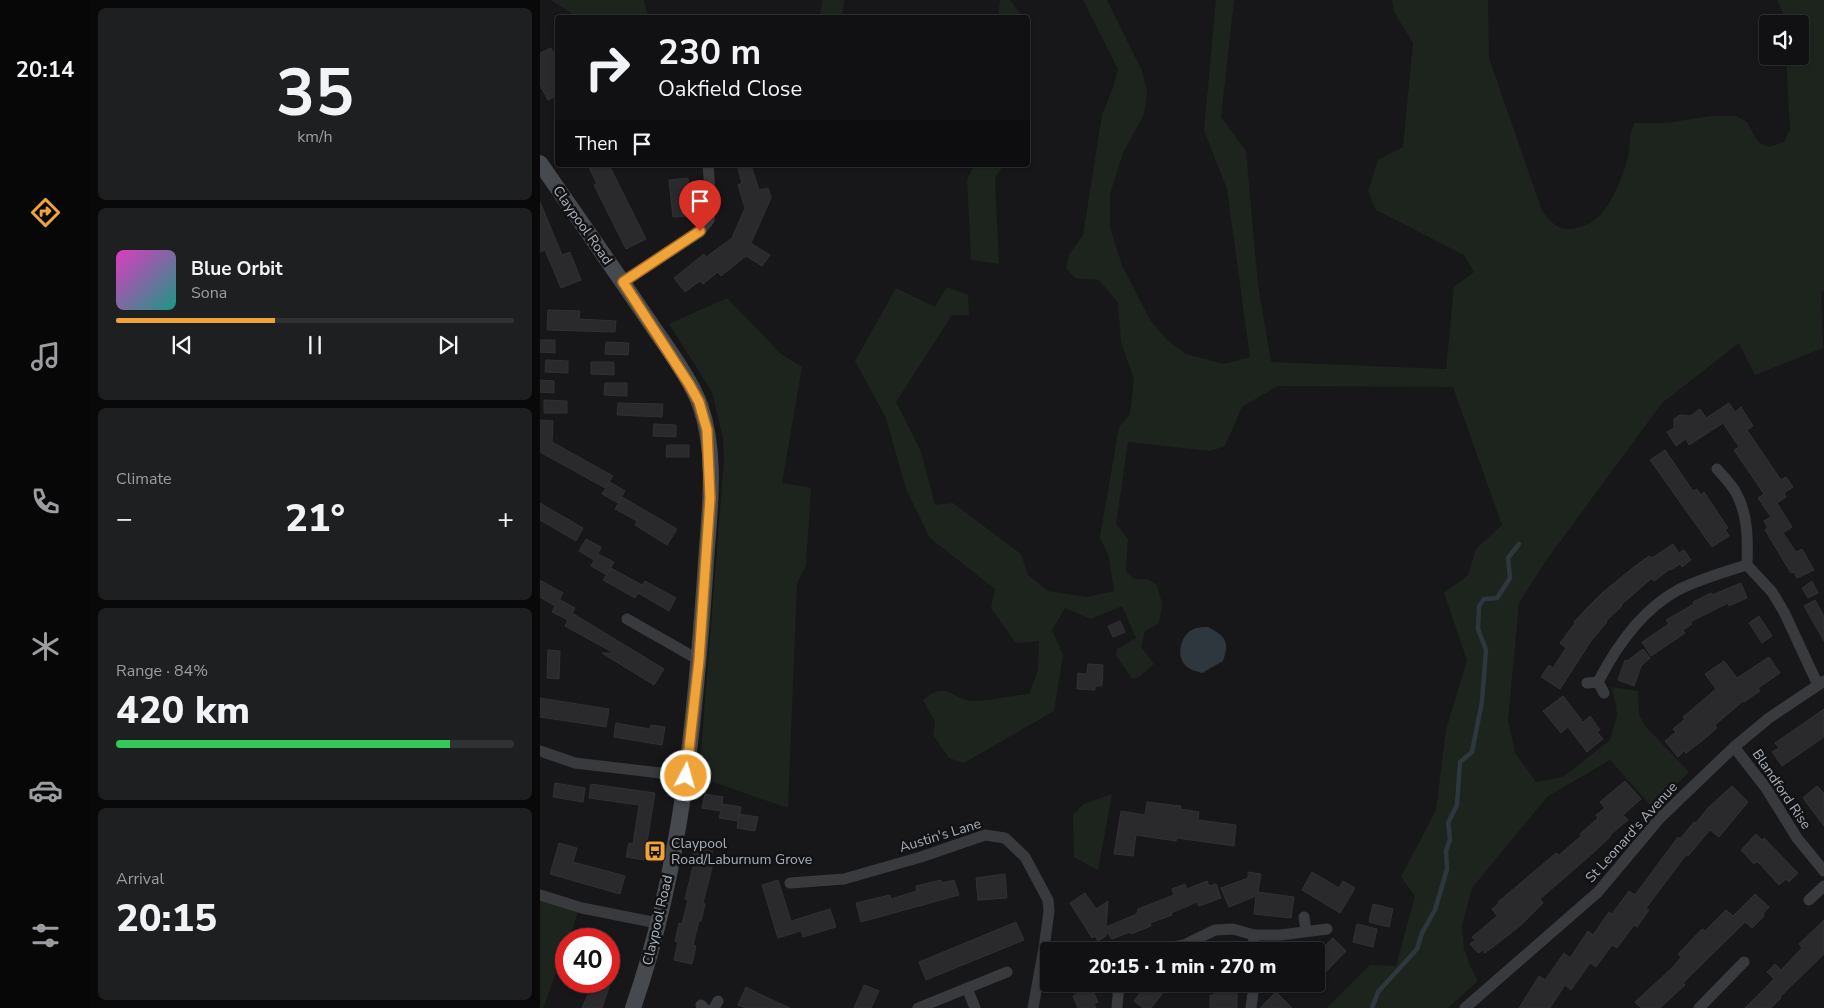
<!DOCTYPE html>
<meta charset="utf-8">
<style>
body{margin:0;font-family:"Nunito Sans",sans-serif;background:#1e1f21;color:#f1f3f6;height:100vh;display:flex;flex-direction:column;font-size:19px;white-space:nowrap}
*{box-sizing:border-box;margin:0}
p{font-size:16px;color:#9c9da0}
.icon{flex:none;width:28px;height:28px;fill:none;stroke:currentColor;stroke-width:2;stroke-linecap:round;stroke-linejoin:round}
.map{position:relative;flex:1;overflow:hidden}
.details{display:flex;flex-direction:column;gap:8px;padding:8px;background:#09090a;width:450px}
.details>*{flex:none}
.banner{position:absolute;left:15px;top:15px;width:475px;height:152px;border-radius:5px;box-shadow:0 1px 4px #0004,0 0 0 1px #303133;background:#111113;color:#f1f3f6;overflow:hidden}
.fabs{position:absolute;left:1219px;top:15px;display:grid;gap:10px}
.fabs a{display:grid;place-items:center;width:50px;height:50px;border-radius:5px;background:#111113;box-shadow:0 1px 4px #0004,0 0 0 1px #303133;font-size:25px}
.speed{position:absolute;left:15px;top:928px;display:flex;gap:10px;font-size:25px;font-weight:700;text-align:center}
.speed>*{display:grid;place-content:center;width:65px;height:65px;border-radius:50%;background:#111113;box-shadow:0 1px 4px #0004,0 0 0 1px #303133;line-height:1}
.speed .limit{border:8px solid #d22;background:#fff;color:#111}
.pin{position:absolute;display:grid;place-items:center;width:42px;height:42px;color:#fff;margin:-51px -21px;border-radius:50% 50% 50% 0;rotate:-45deg;box-shadow:0 0 5px #0007}
.pin .icon{rotate:45deg}
.me{position:absolute;width:55px;margin:-28px;rotate:6deg;stroke-linejoin:round;filter:drop-shadow(0 0 4px #0008)}
.turn{display:flex;align-items:center;gap:18px;height:105px;padding:0 20px;font-size:22px}
.turn .icon{width:65px;height:65px;stroke-width:2.5}
.turn b{display:block;font-size:35px;line-height:42px}
.then{display:flex;align-items:center;height:48px;padding:0 20px;background:#0003;gap:10px;font-size:19px}
.big{font-size:38px;font-weight:800;line-height:1.1}
.details .tile{flex:1;display:flex;flex-direction:column;justify-content:center;gap:8px;min-width:0;padding:0 18px;border-radius:8px;background:#1e1f21}
.details .dial{align-items:center;gap:0}
.dial b{font-size:65px;line-height:1}
.song{display:flex;align-items:center;gap:15px}
.cover{width:60px;height:60px;border-radius:8px;background:linear-gradient(135deg,hsl(310 70% 55%),hsl(170 70% 35%))}
.played{height:5px;border-radius:2px;background:linear-gradient(90deg,#f0a338 40%,#303133 40%)}
.keys{display:flex;justify-content:space-around;direction:ltr}
.heat{display:flex;justify-content:space-between;align-items:center;font-size:28px;direction:ltr}
.charge{height:8px;border-radius:4px;background:linear-gradient(90deg,#34c759 84%,#303133 0)}
.trip{position:absolute;left:500px;top:942px;width:285px;height:50px;border-radius:5px;background:#111113;box-shadow:0 1px 4px #0004,0 0 0 1px #303133;font-weight:800;line-height:50px;text-align:center}
main{display:flex;flex:1;min-height:0}
.menu{display:flex;flex-direction:column;width:90px;justify-content:space-around;align-items:center;background:#070708;color:#9c9da0}
.menu .icon{width:35px;height:35px}
.menu .selected{color:#f0a338}
.menu b{font-size:22px;color:#f1f3f6}
.map>svg:first-child{display:block}
.green{fill:#1d241d}
.water{fill:#2d373d}
.lines{fill:none;stroke-linecap:round;stroke-linejoin:round}
.stream{stroke:#2d373d;stroke-width:4.5}
.building{fill:#2a2a2d;stroke:#313135}
.street{stroke:#383a3e;stroke-width:11}
.secondary{stroke:#46494e;stroke-width:16}
.route-casing{stroke:#9c6a24;stroke-width:12}
.route{stroke:#f0a338;stroke-width:9}
.labels{text-anchor:middle;stroke-width:5;stroke-linejoin:round;paint-order:stroke}
.street-label{font-size:14px;fill:#a9afb9;stroke:#121214}
.poi-label{font-size:14px;fill:#a9afb9;stroke:#121214;text-anchor:start}
</style>
<main>
<nav class="menu">
<b>20:14</b>
<svg class="icon selected" aria-label="directions" viewBox="0 0 24 24"><path d="M12 3l9 9-9 9-9-9zM9 14v-3h6M13 9l2 2-2 2"/></svg>
<svg class="icon" aria-label="music" viewBox="0 0 24 24"><path d="M9 18V5l10-2v13"/><circle cx="6" cy="18" r="3"/><circle cx="16" cy="16" r="3"/></svg>
<svg class="icon" aria-label="phone" viewBox="0 0 24 24"><path d="M5 4h4l2 5-3 2q2 4 5 5l2-3 5 2v4C11 20 4 13 5 4z"/></svg>
<svg class="icon" aria-label="climate" viewBox="0 0 24 24"><path d="M12 3v18M4 7l16 10M4 17L20 7"/></svg>
<svg class="icon" aria-label="car" viewBox="0 0 24 24"><path d="M5 17H2v-5l4-1 3-4h7l3 4 3 1v5h-3M9 17h6M6 11h13"/><circle cx="7" cy="17" r="2"/><circle cx="17" cy="17" r="2"/></svg>
<svg class="icon" aria-label="filters" viewBox="0 0 24 24"><path d="M4 7h16M4 17h16"/><circle cx="9" cy="7" r="2"/><circle cx="15" cy="17" r="2"/></svg>
</nav>
<section class="details">
<div class="tile dial"><b>35</b><p>km/h</p></div>
<div class="tile">
<div class="song"><i class="cover"></i><div><b>Blue Orbit</b><p>Sona</p></div></div>
<div class="played"></div>
<div class="keys"><svg class="icon" aria-label="previous" viewBox="0 0 24 24"><path d="M18 5L8 12l10 7zM5 5v14"/></svg><svg class="icon" aria-label="pause" viewBox="0 0 24 24"><path d="M8 5v14M16 5v14"/></svg><svg class="icon" aria-label="next" viewBox="0 0 24 24"><path d="M6 5l10 7-10 7zM19 5v14"/></svg></div>
</div>
<div class="tile"><p>Climate</p>
<div class="heat"><a>−</a><b class="big">21°</b><a>+</a></div>
</div>
<div class="tile"><p>Range · 84%</p><b class="big">420 km</b><div class="charge"></div></div>
<div class="tile"><p>Arrival</p><b class="big">20:15</b></div>
</section>
<div class="map">
<svg width="1284" height="1008" viewBox="0 0 1284 1008">
<rect width="100%" height="100%" fill="#171719"/>
<g class="green">
<polygon points="10,0 104,0 108,17 35,17 27,10"/>
<polygon points="283,0 304,0 302,17 279,17"/>
<polygon points="460,0 470,0 483,17 458,17"/>
<path d="M 543,0 L 567,0 L 602,71 L 607,92 L 604,114 L 583,153 L 570,194 L 570,228 L 582,265 L 610,320 L 627,340 L 646,354 L 684,364 L 710,357 L 687,189 L 664,130 L 676,0 L 694,0 L 681,117 L 706,151 L 718,285 L 731,362 L 906,369 L 914,287 L 934,272 L 924,255 L 836,210 L 828,191 L 838,160 L 863,147 L 873,43 L 854,12 L 852,0 L 948,0 L 949,58 L 1002,211 C 1012,224 1020,232 1037,228 C 1046,226 1057,220 1063,212 C 1074,198 1086,170 1089,152 C 1091,141 1088,133 1095,123 L 1127,123 L 1170,116 L 1196,116 L 1207,122 L 1218,142 L 1229,147 L 1244,142 L 1250,129 L 1246,56 L 1260,56 L 1260,24 L 1245,24 L 1244,16 L 1237,0 L 1284,0 L 1284,290 L 1281,292 L 1283,348 L 1215,375 L 1199,343 L 1122,403 L 1005,562 L 979,603 L 968,720 L 975,753 L 996,782 L 1023,777 L 1070,740 L 1077,716 L 1076,704 L 1071,687 L 1098,691 L 1099,715 L 1106,727 L 1149,772 L 1113,808 L 1070,760 L 1007,797 L 932,888 L 922,925 L 924,949 L 931,968 L 938,981 L 908,1008 L 787,1008 L 830,965 L 856,966 L 875,896 L 861,877 L 896,810 L 906,730 L 927,660 L 904,593 L 928,575 L 936,549 L 962,525 L 913,387 L 738,386 L 702,407 L 685,446 L 671,451 L 588,442 L 576,524 L 588,539 L 586,571 L 594,579 L 607,579 L 617,585 L 622,604 L 619,623 L 605,631 L 601,647 L 614,664 L 599,677 L 592,679 L 576,655 L 577,649 L 596,638 L 582,606 L 551,619 L 525,608 L 512,630 L 523,655 L 514,711 L 424,763 L 409,758 L 393,735 L 395,722 L 383,700 C 407,681 408,696 430,701 C 440,702 477,695 489,694 L 498,670 L 499,641 L 476,643 L 451,608 L 455,589 L 390,538 L 366,489 L 346,418 L 315,361 L 356,288 L 395,307 L 407,287 L 428,295 L 429,315 L 412,315 L 356,402 L 381,452 L 395,505 L 413,503 L 481,554 L 488,575 L 508,591 L 546,597 L 574,591 L 569,557 L 560,537 L 579,427 L 590,414 L 594,379 L 581,342 L 578,303 L 559,280 L 535,278 L 526,268 L 529,255 L 543,235 L 562,115 L 573,88 L 578,69 Z"/>
<polygon points="434,165 465,165 455,177 459,264 431,260 427,180"/>
<polygon points="187,298 241,354 262,367 242,483 271,488 266,565 257,583 248,808 159,777 184,460 183,439 172,392 129,324"/>
<polygon points="572,794 558,870 534,857 533,814 544,804"/>
<polygon points="0,900 38,912 29,939 26,939 26,946 3,1008 0,1008"/>
</g>
<path class="water" d="M 668,627 C 685,636 690,641 683,661 L 662,673 C 656,671 649,670 645,665 C 636,655 641,635 652,630 C 656,627 663,627 668,627 Z"/>
<g class="lines">
<polyline class="stream" points="832,1008 838,992 877,949 882,933 895,910 907,869 906,851 910,839 908,823 917,805 920,762 932,752 942,701 946,650 938,629 939,606 944,599 957,598 970,578 968,558 979,544"/>
</g>
<g class="building">
<polygon points="11,48 18,61 18,95 8,100 0,85 0,53"/>
<polygon points="48,165 69,165 106,239 86,249 54,185 57,184"/>
<polygon points="197,165 211,165 219,190 228,188 231,198 211,243 230,255 222,266 206,256 181,276 178,272 163,284 160,281 145,292 134,278 164,254 166,257 192,238 205,208 198,185 202,183"/>
<polygon points="148,178 149,196 144,196 146,216 133,217 129,180"/>
<polygon points="0,202 22,255 30,252 41,280 21,288 5,250 0,252"/>
<polygon points="8,310 40,311 39,319 76,321 75,332 7,330"/>
<polygon points="0,340 15,340 15,353 0,352"/>
<polygon points="66,342 89,343 88,355 65,354"/>
<polygon points="6,360 28,361 28,373 5,372"/>
<polygon points="51,362 74,362 74,375 51,374"/>
<polygon points="0,380 14,381 14,393 0,392"/>
<polygon points="65,383 87,383 87,396 64,395"/>
<polygon points="4,400 27,401 27,413 4,413"/>
<polygon points="78,403 123,404 122,417 77,415"/>
<polygon points="1189,403 1195,412 1201,407 1213,426 1207,430 1241,480 1246,477 1253,487 1244,493 1246,497 1237,503 1252,527 1243,533 1256,552 1262,549 1274,570 1257,578 1254,572 1251,573 1225,530 1228,528 1224,521 1231,517 1218,498 1224,494 1194,450 1199,447 1183,423 1149,445 1146,439 1136,446 1127,432 1134,428 1134,419 1140,415 1150,416 1160,409 1166,418"/>
<polygon points="0,420 13,421 12,442 73,476 65,488 0,452"/>
<polygon points="114,424 136,425 136,437 113,436"/>
<polygon points="127,445 149,445 149,457 126,457"/>
<polygon points="1125,450 1153,491 1157,489 1161,495 1164,492 1188,528 1185,529 1189,536 1172,547 1110,460"/>
<polygon points="70,482 85,491 78,503 62,494"/>
<polygon points="82,497 137,529 127,545 95,525 97,521 75,509"/>
<polygon points="0,503 43,528 36,541 0,520"/>
<polygon points="46,539 61,547 58,554 74,562 67,575 51,566 54,560 39,551"/>
<polygon points="1133,544 1139,553 1144,550 1151,560 1142,567 1140,564 1131,570 1130,569 1114,581 1112,578 1081,605 1082,606 1066,621 1067,622 1051,641 1020,689 1001,677 1009,665 1013,668 1026,648 1020,643 1035,623 1034,622 1046,609 1062,593 1094,567 1109,556 1112,558"/>
<polygon points="71,568 102,585 101,587 105,581 136,598 129,611 98,593 95,598 63,580"/>
<polygon points="0,580 23,593 18,602 19,599 35,608 32,613 124,669 114,685 62,653 74,653 25,626 28,620 12,612 15,606 0,597"/>
<polygon points="1272,581 1278,593 1268,598 1262,588"/>
<polygon points="1201,583 1207,598 1189,606 1188,603 1150,622 1152,624 1143,630 1145,633 1111,656 1102,642 1129,624 1126,620 1154,604 1153,602 1171,593 1172,595"/>
<polygon points="1275,600 1284,616 1284,641 1264,606"/>
<polygon points="1219,616 1232,636 1222,643 1209,623"/>
<polygon points="580,621 585,632 573,637 568,626"/>
<polygon points="1103,649 1110,658 1101,666 1094,686 1078,680 1085,660 1087,661"/>
<polygon points="8,650 20,651 19,679 7,678"/>
<polygon points="1229,657 1240,673 1218,688 1220,691 1204,702 1203,701 1175,725 1177,728 1163,740 1146,753 1144,751 1138,757 1125,741 1136,732 1133,729 1145,719 1143,717 1176,689 1165,674 1184,661 1197,678"/>
<polygon points="548,664 563,665 562,686 555,686 555,690 537,689 538,673 547,674"/>
<polygon points="1023,696 1043,722 1050,716 1060,730 1057,732 1063,739 1047,752 1028,727 1021,733 1003,711"/>
<polygon points="0,698 69,709 66,727 0,717"/>
<polygon points="1284,709 1284,737 1242,766 1232,752 1239,748 1235,743"/>
<polygon points="76,723 110,729 111,725 125,727 122,745 74,737"/>
<polygon points="1085,781 1101,799 1083,815 1088,820 1070,835 1071,836 1053,853 1000,899 1003,903 980,926 945,953 943,950 938,953 930,944 935,940 932,937 957,916 952,909 959,903 958,902 1016,853 1019,855 1041,836 1040,834 1058,818 1056,815 1065,808 1060,802"/>
<polygon points="15,783 45,788 43,802 13,797"/>
<polygon points="51,784 115,793 104,860 86,857 89,843 93,844 99,805 49,798"/>
<polygon points="1192,786 1208,802 1179,837 1170,830 1148,856 1146,855 1106,908 1109,910 1097,927 1094,925 1077,948 1072,945 1056,967 1050,963 1031,990 1025,985 1010,1008 979,1008 999,976 1005,980 1024,953 1030,958 1048,931 1053,935 1069,912 1072,914 1089,891 1095,895 1138,837 1140,839 1154,822 1156,823 1168,808"/>
<polygon points="1277,786 1284,793 1284,826 1263,798"/>
<polygon points="165,794 183,797 182,804 201,807 199,819 199,814 218,817 215,831 197,828 198,821 179,818 181,811 162,808"/>
<polygon points="607,802 641,806 640,809 659,812 658,820 696,825 694,846 637,838 636,841 596,835 593,856 574,854 581,811 605,815"/>
<polygon points="1216,834 1222,840 1224,838 1258,873 1249,882 1246,879 1239,885 1219,863 1216,862 1214,864 1201,850"/>
<polygon points="156,840 174,844 170,862 173,863 163,903 165,904 161,921 159,921 153,945 156,946 152,964 134,960 138,942 135,941 139,923 142,924 148,900 145,899 155,859 152,858"/>
<polygon points="19,843 37,848 33,862 85,876 80,894 10,874"/>
<polygon points="708,872 721,874 718,892 754,897 751,918 714,914 716,896 689,907 681,888 708,878"/>
<polygon points="772,872 799,888 803,881 815,888 800,913 762,890"/>
<polygon points="465,874 467,898 438,900 436,878"/>
<polygon points="238,880 251,921 290,909 296,927 263,937 261,931 238,938 222,885"/>
<polygon points="401,880 402,883 414,880 419,895 321,922 316,903 350,895 351,899 377,891 376,886"/>
<polygon points="667,881 669,886 676,884 681,898 659,906 657,902 631,913 632,915 610,923 611,926 591,934 590,932 572,939 566,931 566,936 558,941 555,936 552,938 530,903 545,893 556,909 568,901 566,927 597,914 598,909 634,895 632,889 645,884 647,889"/>
<polygon points="1215,894 1229,907 1223,914 1224,916 1212,928 1205,922 1143,983 1145,985 1120,1008 1101,1008 1095,1002 1134,966 1141,957 1138,954 1162,929 1165,931 1186,910 1193,916"/>
<polygon points="833,904 853,909 849,927 829,922"/>
<polygon points="1284,920 1284,954 1240,997 1241,998 1231,1008 1205,1008 1234,979 1227,972 1235,964 1241,970 1262,948 1259,944"/>
<polygon points="476,922 484,940 386,980 379,962"/>
<polygon points="817,924 837,929 833,947 813,942"/>
<polygon points="793,938 806,951 776,982 776,955"/>
<polygon points="54,981 71,981 62,1008 42,1008"/>
<polygon points="535,984 550,984 558,1002 554,1004 556,1008 538,1008 533,996 539,993"/>
<polygon points="607,984 630,984 611,1008 603,1008 594,1001"/>
<polygon points="674,984 694,984 694,989 697,989 697,1008 670,1008 670,995 674,995"/>
<polygon points="324,985 339,991 331,1008 314,1008"/>
<polygon points="206,987 228,998 250,1008 206,1008 198,1005"/>
<polygon points="736,992 752,1008 720,1008"/>
</g>
<g class="lines">
<g class="street">
<polyline points="83,282 160,231 169,220 171,204 168,165"/>
<path d="M 1177,469 C 1183,476 1190,483 1195,491 C 1208,513 1208,539 1207,565 L 1232,592 L 1244,612 L 1278,685"/>
<polyline points="87,619 159,660"/>
<path d="M 1058,682 C 1076,647 1103,609 1138,590 C 1160,579 1184,572 1207,565"/>
<polyline points="1047,683 1058,682 1064,693"/>
<polyline points="1194,747 1226,788 1257,838 1284,871"/>
<polyline points="0,751 35,763 146,776"/>
<polyline points="250,883 304,879 381,857 445,835 465,838 485,857 508,900 509,911 504,948 493,1008"/>
<polyline points="0,895 42,908 117,923"/>
<polyline points="1269,900 1284,886"/>
<polyline points="764,917 766,931"/>
<polyline points="504,948 529,951"/>
<polyline points="606,951 644,945 675,930 693,929 714,935 741,935 787,929"/>
<polyline points="713,951 714,935"/>
<polyline points="427,988 435,1008"/>
<polyline points="161,1005 164,1008"/>
<polyline points="174,1008 178,1001"/>
<polyline points="378,1008 467,972"/>
<polyline points="577,1008 579,984"/>
<polyline points="711,1008 713,993 713,984"/>
<polyline points="925,1008 1058,892 1120,818 1194,747 1229,718 1284,681"/>
<polyline points="1159,1008 1204,962"/>
</g>
<path class="secondary" d="M 0,163 C 38,218 76,272 113,327 C 128,349 151,380 160,405 C 179,458 168,520 165,576 C 155,721 141,870 93,1008"/>
</g>
<g class="lines">
<g class="route-casing">
<polyline id="route" points="146,776 159,660 170,498 167,430 159,402 149,384 83,282 160,231"/>
</g>
<use href="#route" class="route"/>
</g>
<defs>
<g id="bus-square" transform="scale(1.125)"><rect x="-9" y="-9" width="18" height="18" rx="4" fill="#f0a338" stroke="#121214"/><path d="M-5-6H5V4H4V6H2V4H-2V6H-4V4H-5ZM-3.5-4V0h7V-4ZM-3.5 1.2v1.5H-2V1.2ZM2 1.2v1.5H3.5V1.2Z" fill="#111"/></g>
</defs>
<g fill-rule="evenodd">
<use href="#bus-square" x="115" y="851"/>
</g>
<g class="labels">
<g class="street-label">
<text transform="translate(43 225) rotate(55)" y="5">Claypool Road</text>
<text transform="translate(1242 789) rotate(56)" y="5">Blandford Rise</text>
<text transform="translate(1091 832) rotate(-48)" y="5">St Leonard's Avenue</text>
<text transform="translate(400 835) rotate(-17)" y="5">Austin's Lane</text>
<text transform="translate(117 920) rotate(-77)" y="5">Claypool Road</text>
</g>
<g class="poi-label">
<text x="131" y="848">Claypool<tspan x="131" dy="16">Road/Laburnum Grove</tspan></text>
</g>
</g>
</svg>
<div class="fabs">
<a><svg class="icon" aria-label="sound" viewBox="0 0 24 24"><path d="M4 9h4l5-4v14l-5-4H4zM17 9q2 3 0 6"/></svg></a>
</div>
<div class="speed"><div class="limit">40</div></div>
<div class="pin" style="left:160px;top:231px;background:#d93025"><svg class="icon" aria-label="arrive" viewBox="0 0 24 24"><path d="M6 21V4h12l-3 4 3 4H6"/></svg></div>
<svg class="me" style="left:146px;top:776px" viewBox="-20 -20 40 40"><circle r="17" fill="#f0a338" stroke="#fff" stroke-width="3"/><path d="M0-11L8 9 0 5-8 9z" fill="#fff"/></svg>
<div class="trip">20:15 · 1 min · 270 m</div>
<div class="banner">
<div class="turn"><svg class="icon" aria-label="right" viewBox="0 0 24 24"><path d="M7 20v-9h11M14 6l5 5-5 5"/></svg><div><b>230 m</b>Oakfield Close</div></div>
<div class="then">Then<svg class="icon" aria-label="arrive" viewBox="0 0 24 24"><path d="M6 21V4h12l-3 4 3 4H6"/></svg></div>
</div>
</div>
</main>
